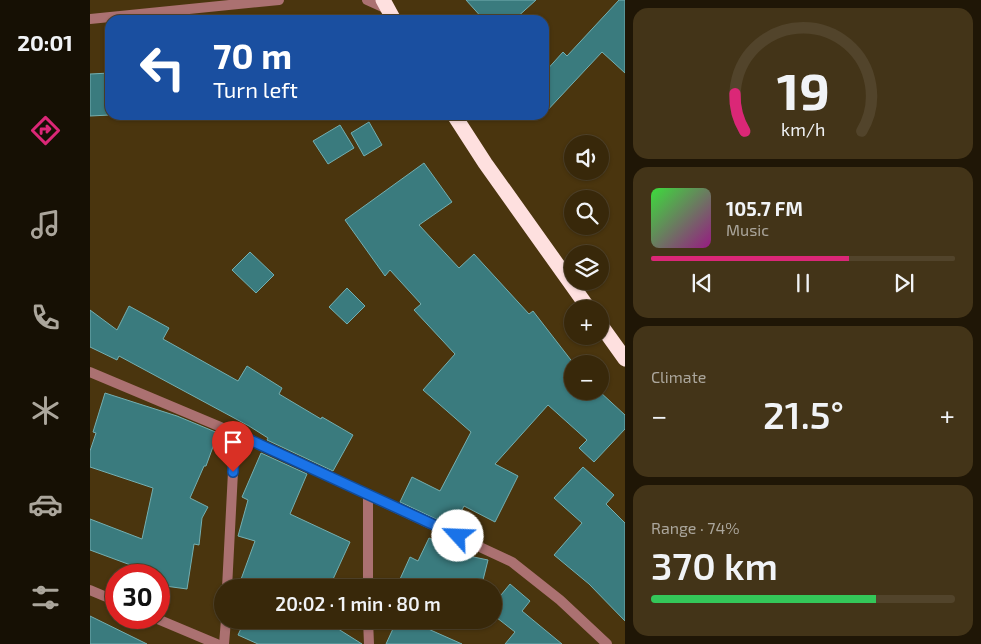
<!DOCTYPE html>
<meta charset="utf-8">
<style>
body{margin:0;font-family:"Exo 2",sans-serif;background:#433418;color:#f1f3f6;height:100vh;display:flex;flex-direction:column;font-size:19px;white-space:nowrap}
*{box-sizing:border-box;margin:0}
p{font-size:16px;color:#aba69c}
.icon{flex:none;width:28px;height:28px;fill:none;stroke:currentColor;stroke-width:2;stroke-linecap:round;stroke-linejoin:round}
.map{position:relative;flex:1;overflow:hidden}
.drawer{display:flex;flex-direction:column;gap:8px;padding:8px;background:#1f1606;width:356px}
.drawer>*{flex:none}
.banner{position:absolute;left:15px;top:15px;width:444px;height:105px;border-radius:15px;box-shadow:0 1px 4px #0004,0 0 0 1px #52442b;background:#1a4fa0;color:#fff;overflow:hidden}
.tools{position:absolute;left:474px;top:135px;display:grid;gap:10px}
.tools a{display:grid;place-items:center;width:45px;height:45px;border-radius:50%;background:#38280a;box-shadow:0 1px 4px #0004,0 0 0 1px #52442b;font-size:25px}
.speed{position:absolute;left:15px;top:564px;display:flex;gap:10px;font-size:25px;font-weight:700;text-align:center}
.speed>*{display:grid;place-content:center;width:65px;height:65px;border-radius:50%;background:#38280a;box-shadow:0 1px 4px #0004,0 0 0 1px #52442b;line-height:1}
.speed .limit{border:8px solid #d22;background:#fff;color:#111}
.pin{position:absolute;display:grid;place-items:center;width:42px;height:42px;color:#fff;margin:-51px -21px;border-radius:50% 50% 50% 0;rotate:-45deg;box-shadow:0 0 5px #0007}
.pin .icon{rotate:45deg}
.me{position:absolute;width:55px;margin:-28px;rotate:295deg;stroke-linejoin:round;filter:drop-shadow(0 0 4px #0008)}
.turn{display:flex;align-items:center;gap:18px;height:105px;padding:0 25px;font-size:22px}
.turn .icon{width:65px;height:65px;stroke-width:2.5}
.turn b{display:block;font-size:35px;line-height:42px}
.big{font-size:38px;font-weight:600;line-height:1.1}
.drawer .tile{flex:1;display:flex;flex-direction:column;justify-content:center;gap:8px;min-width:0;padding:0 18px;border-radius:15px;background:#433418}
.drawer .dial{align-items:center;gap:0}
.dial svg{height:130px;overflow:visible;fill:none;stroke:#52442b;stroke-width:7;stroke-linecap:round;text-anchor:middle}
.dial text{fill:#f1f3f6;stroke:none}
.song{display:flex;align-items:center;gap:15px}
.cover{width:60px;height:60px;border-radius:8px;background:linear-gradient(135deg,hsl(120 70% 55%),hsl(310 70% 35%))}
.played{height:5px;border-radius:2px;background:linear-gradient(90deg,#db2777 65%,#52442b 65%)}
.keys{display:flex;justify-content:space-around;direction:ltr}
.heat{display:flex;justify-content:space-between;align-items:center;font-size:28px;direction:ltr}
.charge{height:8px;border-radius:4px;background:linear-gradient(90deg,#34c759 74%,#52442b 0)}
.trip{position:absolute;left:124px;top:579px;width:288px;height:50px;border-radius:25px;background:#38280a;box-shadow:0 1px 4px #0004,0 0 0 1px #52442b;font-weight:600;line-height:50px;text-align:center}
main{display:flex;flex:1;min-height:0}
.tab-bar{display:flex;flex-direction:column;width:90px;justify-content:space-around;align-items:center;background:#161004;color:#aba69c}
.tab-bar .icon{width:35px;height:35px}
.tab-bar .on{color:#db2777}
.tab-bar b{font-size:22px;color:#f1f3f6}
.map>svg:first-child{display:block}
.building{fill:#3a7b7e;stroke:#74afb1}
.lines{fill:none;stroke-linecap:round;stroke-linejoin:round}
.street{stroke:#ab7171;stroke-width:10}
.highway{stroke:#fee0df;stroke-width:15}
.route-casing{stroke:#114b97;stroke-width:12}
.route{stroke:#1a73e8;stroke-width:9}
</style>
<main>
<nav class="tab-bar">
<b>20:01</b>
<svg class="icon on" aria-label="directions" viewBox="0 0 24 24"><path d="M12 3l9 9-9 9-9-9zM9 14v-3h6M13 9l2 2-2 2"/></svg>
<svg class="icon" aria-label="music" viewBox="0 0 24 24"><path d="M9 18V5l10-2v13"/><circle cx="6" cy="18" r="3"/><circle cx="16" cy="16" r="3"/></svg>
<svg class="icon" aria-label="phone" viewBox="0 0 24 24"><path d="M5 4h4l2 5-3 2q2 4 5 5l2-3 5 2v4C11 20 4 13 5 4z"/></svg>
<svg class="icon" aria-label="climate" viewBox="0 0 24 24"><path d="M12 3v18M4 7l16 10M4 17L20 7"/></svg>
<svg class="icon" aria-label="car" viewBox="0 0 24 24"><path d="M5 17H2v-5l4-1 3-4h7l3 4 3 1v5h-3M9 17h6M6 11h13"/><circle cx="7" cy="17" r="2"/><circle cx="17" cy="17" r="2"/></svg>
<svg class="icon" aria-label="filters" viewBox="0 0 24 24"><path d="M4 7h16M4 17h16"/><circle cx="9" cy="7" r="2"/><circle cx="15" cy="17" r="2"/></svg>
</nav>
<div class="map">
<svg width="535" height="644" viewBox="0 0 535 644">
<rect width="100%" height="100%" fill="#4a350e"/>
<g class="building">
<polygon points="376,0 446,0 424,20 394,20"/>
<polygon points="529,0 535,0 535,73 512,52 454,114 454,73 473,52 477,56"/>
<polygon points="20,73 20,115 0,116 0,74"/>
<polygon points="279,122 292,145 274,156 261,133"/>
<polygon points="250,125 264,148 238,164 223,141"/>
<polygon points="334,163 362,202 329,225 369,268 384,254 439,314 443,311 484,364 482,391 509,391 535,415 535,429 504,462 489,448 497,440 458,405 405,464 428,476 405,522 374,506 363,527 310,502 322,477 350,491 381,432 333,390 365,354 324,310 331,304 300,270 295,276 255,220"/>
<polygon points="160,252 184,275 166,293 142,270"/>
<polygon points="257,288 275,306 257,324 239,307"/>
<polygon points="39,306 79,328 73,339 148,381 157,366 192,388 189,394 231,419 232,417 263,435 243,471 177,440 178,438 159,426 29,356 27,360 0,347 0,310 27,330"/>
<polygon points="15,393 87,416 128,433 116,466 114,466 100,498 118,507 112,518 109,545 104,544 97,589 75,586 76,581 69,579 69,575 45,575 46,567 0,550 0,519 52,539 63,488 0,467 0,451 6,433 3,432"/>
<polygon points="171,453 217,474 200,514 260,542 239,588 163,588 150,582 165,541 148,536 158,500 152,497"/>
<polygon points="493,467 524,495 516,504 535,523 535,621 499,584 464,555 492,523 464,498"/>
<polygon points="339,538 379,556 398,560 391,588 306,588 320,557 328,561"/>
<polygon points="420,584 440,601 432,611 472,644 415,644 425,632 402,614 402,606"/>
<polygon points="0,616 57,644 0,644"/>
<polygon points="155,620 234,620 272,644 168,644 148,635"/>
<polygon points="307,620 340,620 336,628 372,644 296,644"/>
</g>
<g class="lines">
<g class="street">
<polyline points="277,0 297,9"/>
<polyline points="0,19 189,0"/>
<polyline points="0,372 145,433 422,562 470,600 517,644"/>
<polyline points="278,494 278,588"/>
<polyline points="137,588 145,433"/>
<polyline points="0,590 26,601"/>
<polyline points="65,618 127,644"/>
<polyline points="278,620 279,644"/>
<polyline points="134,644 136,620"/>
</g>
<g class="highway">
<polyline points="293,0 304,20"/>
<polyline points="364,115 395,163 499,309"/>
<polyline points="510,324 535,359"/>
</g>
</g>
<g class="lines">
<g class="route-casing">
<polyline id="route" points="143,472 145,433 368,536"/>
</g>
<use href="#route" class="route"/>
</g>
</svg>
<div class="tools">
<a><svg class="icon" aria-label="sound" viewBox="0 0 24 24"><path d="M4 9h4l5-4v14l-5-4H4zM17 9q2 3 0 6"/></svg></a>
<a><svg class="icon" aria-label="search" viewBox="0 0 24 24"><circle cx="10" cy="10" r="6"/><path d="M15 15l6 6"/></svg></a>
<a><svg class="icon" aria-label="layers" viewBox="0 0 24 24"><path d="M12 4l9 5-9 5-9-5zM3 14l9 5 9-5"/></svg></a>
<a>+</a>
<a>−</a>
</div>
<div class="speed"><div class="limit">30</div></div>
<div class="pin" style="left:143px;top:472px;background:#d93025"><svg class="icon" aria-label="arrive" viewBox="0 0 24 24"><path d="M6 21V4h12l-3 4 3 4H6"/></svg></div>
<svg class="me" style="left:368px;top:536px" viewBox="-20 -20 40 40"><circle r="19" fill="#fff"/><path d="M0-13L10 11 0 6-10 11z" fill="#1a73e8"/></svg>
<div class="trip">20:02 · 1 min · 80 m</div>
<div class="banner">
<div class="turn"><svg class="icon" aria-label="left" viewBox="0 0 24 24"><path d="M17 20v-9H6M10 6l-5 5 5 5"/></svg><div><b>70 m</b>Turn left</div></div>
</div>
</div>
<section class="drawer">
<div class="tile dial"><svg viewBox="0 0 100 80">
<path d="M14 69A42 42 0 1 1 86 69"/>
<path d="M14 69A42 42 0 0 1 8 46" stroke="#db2777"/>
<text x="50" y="56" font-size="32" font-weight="700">19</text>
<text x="50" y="72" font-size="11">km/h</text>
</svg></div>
<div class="tile">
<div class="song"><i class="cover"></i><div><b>105.7 FM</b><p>Music</p></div></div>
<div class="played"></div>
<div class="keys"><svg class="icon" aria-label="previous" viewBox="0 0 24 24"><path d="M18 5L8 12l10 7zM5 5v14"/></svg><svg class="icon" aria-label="pause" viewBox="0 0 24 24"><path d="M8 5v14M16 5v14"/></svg><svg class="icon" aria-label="next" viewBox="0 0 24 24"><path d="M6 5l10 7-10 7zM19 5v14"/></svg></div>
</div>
<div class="tile"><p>Climate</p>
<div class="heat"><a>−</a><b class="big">21.5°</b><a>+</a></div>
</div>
<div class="tile"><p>Range · 74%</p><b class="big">370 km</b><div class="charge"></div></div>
</section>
</main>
